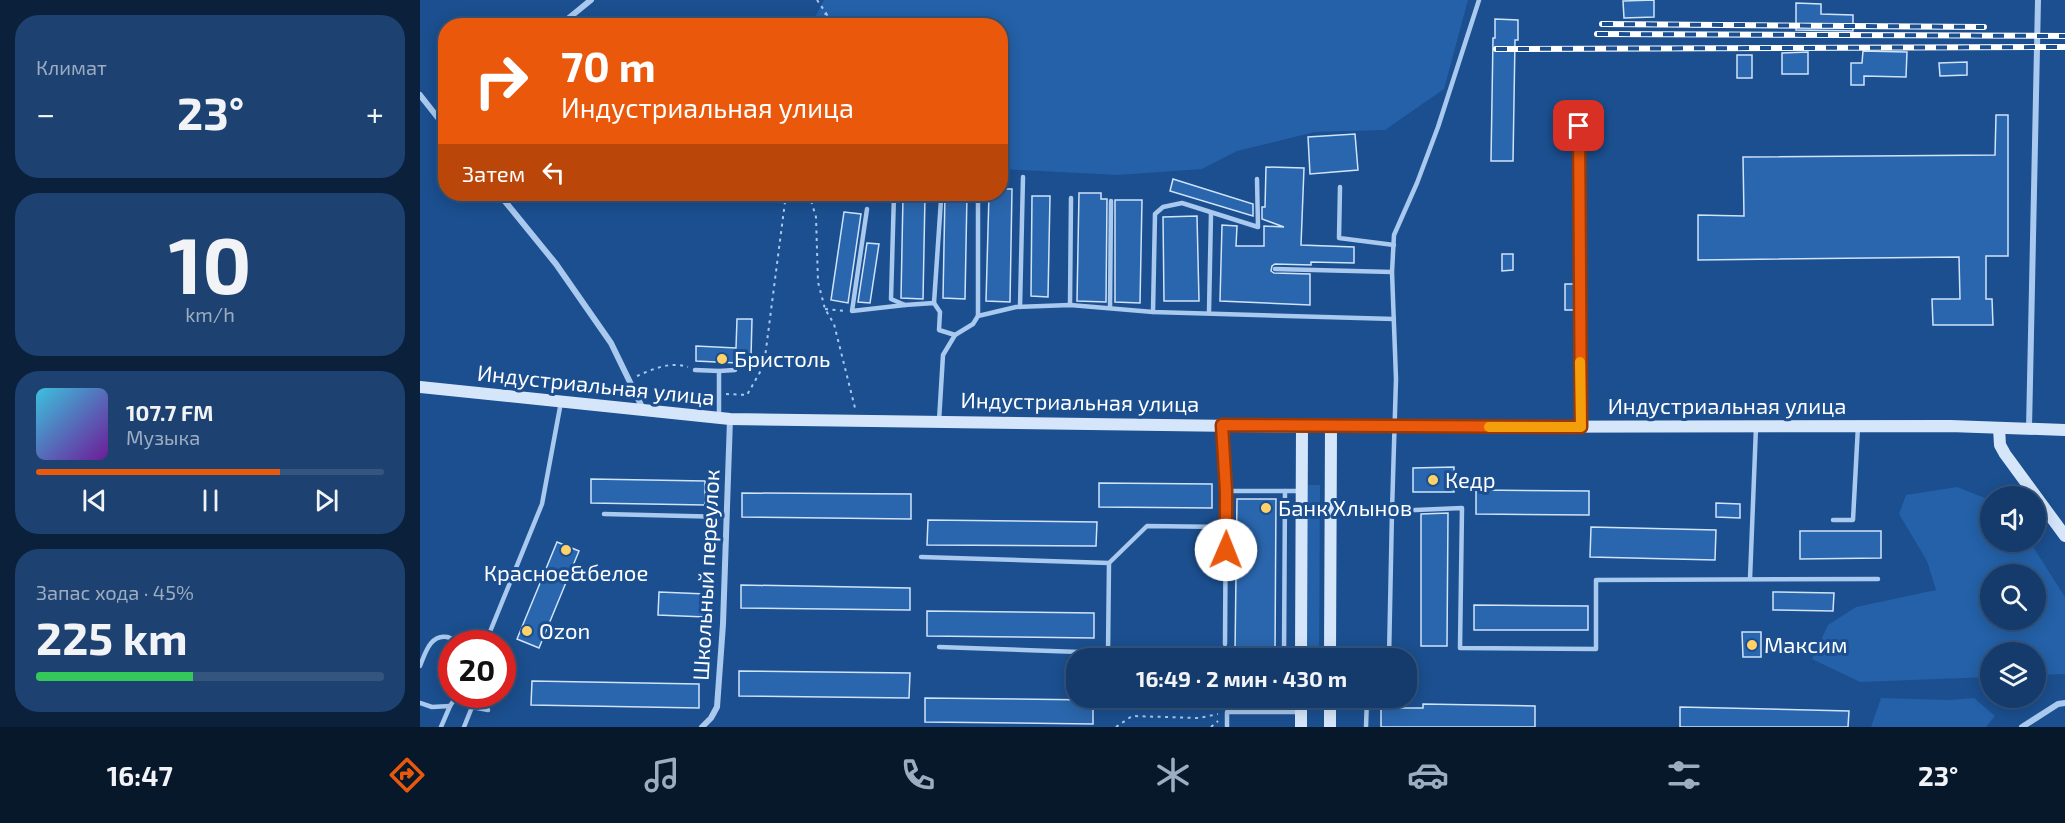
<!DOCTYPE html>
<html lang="ru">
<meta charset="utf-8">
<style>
body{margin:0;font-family:"Exo 2",sans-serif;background:#1d4271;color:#f1f3f6;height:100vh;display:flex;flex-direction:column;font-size:22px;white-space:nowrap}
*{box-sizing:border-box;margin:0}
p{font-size:20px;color:#9dadc1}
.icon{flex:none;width:33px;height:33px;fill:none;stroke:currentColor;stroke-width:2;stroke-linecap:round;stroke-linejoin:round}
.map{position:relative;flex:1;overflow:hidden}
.drawer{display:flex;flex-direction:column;gap:15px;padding:15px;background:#0b203b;width:420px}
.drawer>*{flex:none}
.hud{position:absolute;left:18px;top:18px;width:570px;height:183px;border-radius:24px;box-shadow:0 3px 15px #0003,0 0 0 2px #33557e;background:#ea580c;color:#fff;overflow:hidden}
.fabs{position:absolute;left:1560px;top:486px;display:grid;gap:12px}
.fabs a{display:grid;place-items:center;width:66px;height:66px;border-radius:50%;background:#143b6b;box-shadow:0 3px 15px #0003,0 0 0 2px #33557e;font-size:30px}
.speed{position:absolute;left:18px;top:630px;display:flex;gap:12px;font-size:30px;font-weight:700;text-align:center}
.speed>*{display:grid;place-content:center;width:78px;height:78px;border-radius:50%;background:#143b6b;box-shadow:0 3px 15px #0003,0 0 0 2px #33557e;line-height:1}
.speed .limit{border:9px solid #d22;background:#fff;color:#111}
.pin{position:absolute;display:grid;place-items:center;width:51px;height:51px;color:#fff;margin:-26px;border-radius:12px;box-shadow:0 3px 9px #0006}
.me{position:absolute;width:66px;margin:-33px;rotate:1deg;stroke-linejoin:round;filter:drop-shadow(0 0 4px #0008)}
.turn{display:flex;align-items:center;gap:21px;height:126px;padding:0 24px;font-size:27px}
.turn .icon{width:78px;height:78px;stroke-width:2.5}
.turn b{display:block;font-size:42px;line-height:51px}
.then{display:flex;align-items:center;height:57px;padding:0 24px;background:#0003;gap:12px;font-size:22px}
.big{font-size:45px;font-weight:700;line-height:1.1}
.drawer .widget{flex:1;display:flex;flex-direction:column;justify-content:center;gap:9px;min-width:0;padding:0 21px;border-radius:24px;background:#1d4271}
.drawer .dial{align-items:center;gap:0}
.dial b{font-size:78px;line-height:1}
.song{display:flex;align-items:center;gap:18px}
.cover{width:72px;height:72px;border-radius:9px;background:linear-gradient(135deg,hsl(190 70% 55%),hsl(280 70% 35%))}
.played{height:6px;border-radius:3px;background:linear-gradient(90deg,#ea580c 70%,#33557e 70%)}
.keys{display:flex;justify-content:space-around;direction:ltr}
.heat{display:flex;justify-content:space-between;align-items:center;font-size:33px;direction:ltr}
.charge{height:9px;border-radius:4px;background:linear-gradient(90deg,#34c759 45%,#33557e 0)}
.trip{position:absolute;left:646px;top:648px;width:351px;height:60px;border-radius:24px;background:#143b6b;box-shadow:0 3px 15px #0003,0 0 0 2px #33557e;font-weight:700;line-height:60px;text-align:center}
.tab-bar{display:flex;height:96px;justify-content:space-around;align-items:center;background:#08182b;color:#9dadc1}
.tab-bar .icon{width:42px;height:42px}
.tab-bar .selected{color:#ea580c}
.tab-bar b{font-size:27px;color:#f1f3f6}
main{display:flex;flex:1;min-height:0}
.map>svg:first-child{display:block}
.green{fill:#2461a8;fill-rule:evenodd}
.building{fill:#2a66ad;stroke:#cfe3fa;stroke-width:1.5}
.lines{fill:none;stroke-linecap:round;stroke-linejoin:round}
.path{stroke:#a9c9ee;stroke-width:2;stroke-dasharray:3 4.5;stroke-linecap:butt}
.lane{stroke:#a9c9ee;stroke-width:4.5}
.street{stroke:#a9c9ee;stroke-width:6}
.secondary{stroke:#d6e6fa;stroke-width:12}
.rail-casing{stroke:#fff;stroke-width:6}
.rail{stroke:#1b4f8f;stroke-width:4;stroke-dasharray:11;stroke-linecap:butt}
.route-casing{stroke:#983908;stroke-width:15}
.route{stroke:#ea580c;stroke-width:10}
.slow{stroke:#f59e0b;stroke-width:10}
.poi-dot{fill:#ffd166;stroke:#1b4f8f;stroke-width:2}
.labels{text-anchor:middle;stroke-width:6;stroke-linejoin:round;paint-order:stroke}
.poi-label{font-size:22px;fill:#fff;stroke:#1b4f8f;text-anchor:start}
.street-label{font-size:22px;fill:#fff;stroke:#1b4f8f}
</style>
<main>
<section class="drawer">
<div class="widget"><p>Климат</p>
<div class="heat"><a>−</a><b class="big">23°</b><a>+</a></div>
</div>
<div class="widget dial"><b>10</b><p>km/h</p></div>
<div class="widget">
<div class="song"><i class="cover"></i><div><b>107.7 FM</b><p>Музыка</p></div></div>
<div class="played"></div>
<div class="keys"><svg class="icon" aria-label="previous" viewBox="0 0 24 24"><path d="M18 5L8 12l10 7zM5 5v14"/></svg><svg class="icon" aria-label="pause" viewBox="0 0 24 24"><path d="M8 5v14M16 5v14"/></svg><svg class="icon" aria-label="next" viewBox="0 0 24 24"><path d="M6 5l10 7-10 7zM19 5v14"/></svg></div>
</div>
<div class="widget"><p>Запас хода · 45%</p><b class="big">225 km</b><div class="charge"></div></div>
</section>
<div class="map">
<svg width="1645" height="727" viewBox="0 0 1645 727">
<rect width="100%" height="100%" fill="#1b4f8f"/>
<g class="green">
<polygon points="404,0 1048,0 1024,89 965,130 895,132 817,151 782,169 698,175 581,169 580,26 391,25"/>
<polygon points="888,485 900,485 899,658 887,658"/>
<path d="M 1537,487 L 1570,500 L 1570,542 L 1610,542 L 1645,597 L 1645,674 L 1616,675 L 1616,652 L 1570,652 L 1570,677 L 1440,682 L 1392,659 L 1408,625 L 1436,607 L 1516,590 L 1507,561 L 1479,514 L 1486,495 ZM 1570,574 L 1616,574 L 1616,620 L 1570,620 Z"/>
<polygon points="1461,698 1529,700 1554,698 1575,716 1566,727 1451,727"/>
</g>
<g class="building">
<polygon points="1234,0 1234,17 1204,18 1203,1"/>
<polygon points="1376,3 1401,4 1401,14 1433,15 1433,31 1376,30"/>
<polygon points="1075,19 1098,20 1098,40 1095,40 1093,161 1071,161 1073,38 1075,38"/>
<polygon points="1443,51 1487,52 1486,77 1444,76 1444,85 1431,85 1431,63 1442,63"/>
<polygon points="1388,52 1388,74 1362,74 1362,53"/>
<rect x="1317" y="55" width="15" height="23"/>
<polygon points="1547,62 1547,75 1520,76 1519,63"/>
<polygon points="1576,115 1588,115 1588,256 1566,256 1566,299 1572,299 1573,325 1513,325 1512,299 1540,299 1539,257 1278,260 1278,215 1324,216 1323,157 1575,155"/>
<polygon points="935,134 938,170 890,174 888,137"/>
<polygon points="846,167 884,168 881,245 934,247 934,263 891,262 891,265 855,264 852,266 851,271 854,273 890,274 890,305 800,301 802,225 817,226 816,246 844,246 844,226 864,227 842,219 842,207 845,207"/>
<polygon points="753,179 833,204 833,216 750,191"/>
<polygon points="580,189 592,189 590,302 566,301 569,194 580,194"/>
<polygon points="659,193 681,193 681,199 687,199 686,302 657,301"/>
<polygon points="525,194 547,194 545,299 523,298"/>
<polygon points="483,196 505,196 503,299 481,298"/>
<polygon points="612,196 630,196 628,297 611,296"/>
<polygon points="695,200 722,200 720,303 695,302"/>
<polygon points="424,212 441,214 428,303 411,300"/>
<polygon points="777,216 779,301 744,301 743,217"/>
<polygon points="447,243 459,244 450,303 438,302"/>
<polygon points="1082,254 1093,254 1093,270 1082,271"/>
<rect x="1145" y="284" width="10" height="26"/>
<polygon points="317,319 332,319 331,357 317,357 317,363 276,361 276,346 316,348"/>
<polygon points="1034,467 1034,492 993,492 993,468"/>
<polygon points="171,479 285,481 285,505 171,503"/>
<polygon points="679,483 792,484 792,508 679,507"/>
<polygon points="1056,490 1169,491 1169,515 1056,514"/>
<polygon points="322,493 491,494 491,519 322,517"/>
<polygon points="817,499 856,499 855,652 815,652"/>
<polygon points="1296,503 1320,504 1320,518 1296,517"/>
<polygon points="1028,513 1027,646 1001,646 1001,514"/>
<polygon points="508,520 677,522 676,546 507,545"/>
<polygon points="1171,527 1296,530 1295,560 1170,557"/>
<polygon points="1380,531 1461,531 1461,558 1380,559"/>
<polygon points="137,542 159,551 119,648 97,639"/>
<polygon points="321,585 490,588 490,610 321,608"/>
<polygon points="239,592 286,594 285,617 238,615"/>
<polygon points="1353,592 1414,593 1413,611 1353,610"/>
<polygon points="1054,605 1168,606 1168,630 1054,630"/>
<polygon points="507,611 674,613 674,638 507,636"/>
<polygon points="1322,632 1341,632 1341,657 1323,657"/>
<polygon points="319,671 490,673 489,698 319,696"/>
<polygon points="112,681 279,684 279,708 111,705"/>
<polygon points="505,698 673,700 673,724 505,722"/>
<polygon points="1003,704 1115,706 1115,727 961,727 961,708 1003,708"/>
<polygon points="1260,707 1429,711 1428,727 1260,727"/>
</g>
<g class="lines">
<g class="path">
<polyline points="397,0 406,13 397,26"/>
<polyline points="406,13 413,26"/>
<polyline points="389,194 396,217 398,282 405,309 414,324 435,408"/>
<polyline points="405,309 426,311"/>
<path d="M 217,376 C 233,369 250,361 268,367"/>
<polyline points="306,394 327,395 344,365 366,194"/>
<polyline points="696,727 712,716 779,718 798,714"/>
<polyline points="791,727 798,721"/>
</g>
<g class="lane">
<polyline points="1059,0 1018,127 997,183 974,235 972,272 976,379 972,511 1042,508 1040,648 1176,649 1176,580 1458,579"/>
<polyline points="1158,105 1161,425"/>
<polyline points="920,187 919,238 974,245"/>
<polyline points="474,194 471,299 485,305 514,303 520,312 519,330 535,335"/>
<polyline points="447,209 432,311 485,305"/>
<polyline points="855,269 972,272"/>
<polyline points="514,303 521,200"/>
<polyline points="650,305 651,198"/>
<polyline points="600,307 603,177"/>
<polyline points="690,307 691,201"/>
<polyline points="733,312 735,214 743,207 762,203 838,227 837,179"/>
<polyline points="789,312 791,213"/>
<polyline points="558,316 558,201"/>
<polyline points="275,370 299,371 299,415"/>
<polyline points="299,371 315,370"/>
<polyline points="519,421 523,355 535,335 553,324 558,316 596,307 650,305 733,312 974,319"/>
<polyline points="803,428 806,491"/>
<polyline points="184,514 307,517"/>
<polyline points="1413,520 1433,520 1438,426"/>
<polyline points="501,557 689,563"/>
<polyline points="1330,579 1336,427"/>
<polyline points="65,644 122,504 141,402"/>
<polyline points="805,644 806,491 879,491"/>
<polyline points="519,647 688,653 689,563 727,526 806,527"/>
<polyline points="864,658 865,491"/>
<polyline points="969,658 972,511"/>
<path d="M 0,666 C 5,654 10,634 27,637 C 33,639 39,642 45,644"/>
<polyline points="0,703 12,707 30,706"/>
<polyline points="21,727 30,706 38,694"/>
<polyline points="44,727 52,707 68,710"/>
<polyline points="807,727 807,712 879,712"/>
<polyline points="946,727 947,698"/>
</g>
<g class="street">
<polyline points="139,26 171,0"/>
<polyline points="0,95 26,128"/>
<polyline points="79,194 136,264 191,343 223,409"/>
<polyline points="1609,429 1618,0"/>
<polyline points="282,727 291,718 297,707 303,624 310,419"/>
<polyline points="1602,727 1638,704 1645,703"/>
</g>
<g class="secondary">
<polyline points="0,387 310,419 882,427 1530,426 1645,430"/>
<polyline points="1579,428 1580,445 1585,454 1645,536"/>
<polyline points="881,658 882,427"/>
<polyline points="910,658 911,427"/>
<polyline points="881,727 881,698"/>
<polyline points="910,727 910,698"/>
</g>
<g class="rail-casing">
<g id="rail">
<polyline points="1182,24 1564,27"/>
<polyline points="1177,34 1645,36"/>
<polyline points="1076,49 1645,47"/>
</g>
</g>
<use href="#rail" class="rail"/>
</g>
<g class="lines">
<g class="route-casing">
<polyline id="route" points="806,550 806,491 802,425 1161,427 1159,126"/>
</g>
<use href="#route" class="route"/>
<polyline class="slow" points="1069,427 1161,427 1160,362"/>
</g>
<g class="poi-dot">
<circle cx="302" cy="359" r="6"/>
<circle cx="1013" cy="480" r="6"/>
<circle cx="846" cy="508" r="6"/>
<circle cx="146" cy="550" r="6"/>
<circle cx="107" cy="631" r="6"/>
<circle cx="1332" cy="645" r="6"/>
</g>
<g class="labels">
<g class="poi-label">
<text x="314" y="367">Бристоль</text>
<text x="1025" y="488">Кедр</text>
<text x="858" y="516">Банк Хлынов</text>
<text x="146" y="581" text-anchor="middle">Красное&amp;белое</text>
<text x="119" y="639">Ozon</text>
<text x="1344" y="653">Максим</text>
</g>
<g class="street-label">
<text transform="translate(176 385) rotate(6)" y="8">Индустриальная улица</text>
<text transform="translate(660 402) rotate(1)" y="8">Индустриальная улица</text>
<text x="1307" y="414">Индустриальная улица</text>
<text transform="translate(286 575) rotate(-87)" y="8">Школьный переулок</text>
</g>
</g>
</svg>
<div class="fabs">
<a><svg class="icon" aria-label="sound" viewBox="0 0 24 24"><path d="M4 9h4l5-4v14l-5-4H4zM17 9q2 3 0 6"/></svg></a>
<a><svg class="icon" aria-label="search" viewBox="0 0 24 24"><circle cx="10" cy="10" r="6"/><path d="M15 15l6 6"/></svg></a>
<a><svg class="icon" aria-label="layers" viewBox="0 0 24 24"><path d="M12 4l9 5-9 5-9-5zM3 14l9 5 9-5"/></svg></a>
</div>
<div class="speed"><div class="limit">20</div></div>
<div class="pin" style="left:1159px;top:126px;background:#d93025"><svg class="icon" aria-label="arrive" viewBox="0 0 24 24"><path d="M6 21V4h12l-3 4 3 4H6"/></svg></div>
<svg class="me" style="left:806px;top:550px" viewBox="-20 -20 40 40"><circle r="19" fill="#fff"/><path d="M0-13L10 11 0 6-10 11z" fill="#ea580c"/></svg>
<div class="trip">16:49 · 2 мин · 430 m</div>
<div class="hud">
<div class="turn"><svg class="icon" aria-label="right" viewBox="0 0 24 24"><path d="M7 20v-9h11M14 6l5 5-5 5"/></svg><div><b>70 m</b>Индустриальная улица</div></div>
<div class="then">Затем<svg class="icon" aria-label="left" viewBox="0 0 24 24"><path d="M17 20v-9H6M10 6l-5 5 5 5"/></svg></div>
</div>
</div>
</main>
<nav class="tab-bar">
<b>16:47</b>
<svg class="icon selected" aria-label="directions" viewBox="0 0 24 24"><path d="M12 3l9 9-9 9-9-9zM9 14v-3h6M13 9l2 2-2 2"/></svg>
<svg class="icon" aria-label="music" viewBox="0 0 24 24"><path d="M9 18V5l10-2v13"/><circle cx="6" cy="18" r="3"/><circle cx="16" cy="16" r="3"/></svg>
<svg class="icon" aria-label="phone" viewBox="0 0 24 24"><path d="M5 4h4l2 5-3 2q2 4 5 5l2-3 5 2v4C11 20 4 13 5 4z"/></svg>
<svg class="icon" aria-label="climate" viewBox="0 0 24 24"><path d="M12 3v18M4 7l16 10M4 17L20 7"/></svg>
<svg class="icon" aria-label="car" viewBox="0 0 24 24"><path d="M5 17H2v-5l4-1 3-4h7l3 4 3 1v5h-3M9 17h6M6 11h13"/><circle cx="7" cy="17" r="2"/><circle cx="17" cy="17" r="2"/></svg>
<svg class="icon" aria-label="filters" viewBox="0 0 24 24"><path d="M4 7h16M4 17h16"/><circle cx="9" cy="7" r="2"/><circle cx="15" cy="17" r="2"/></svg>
<b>23°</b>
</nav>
